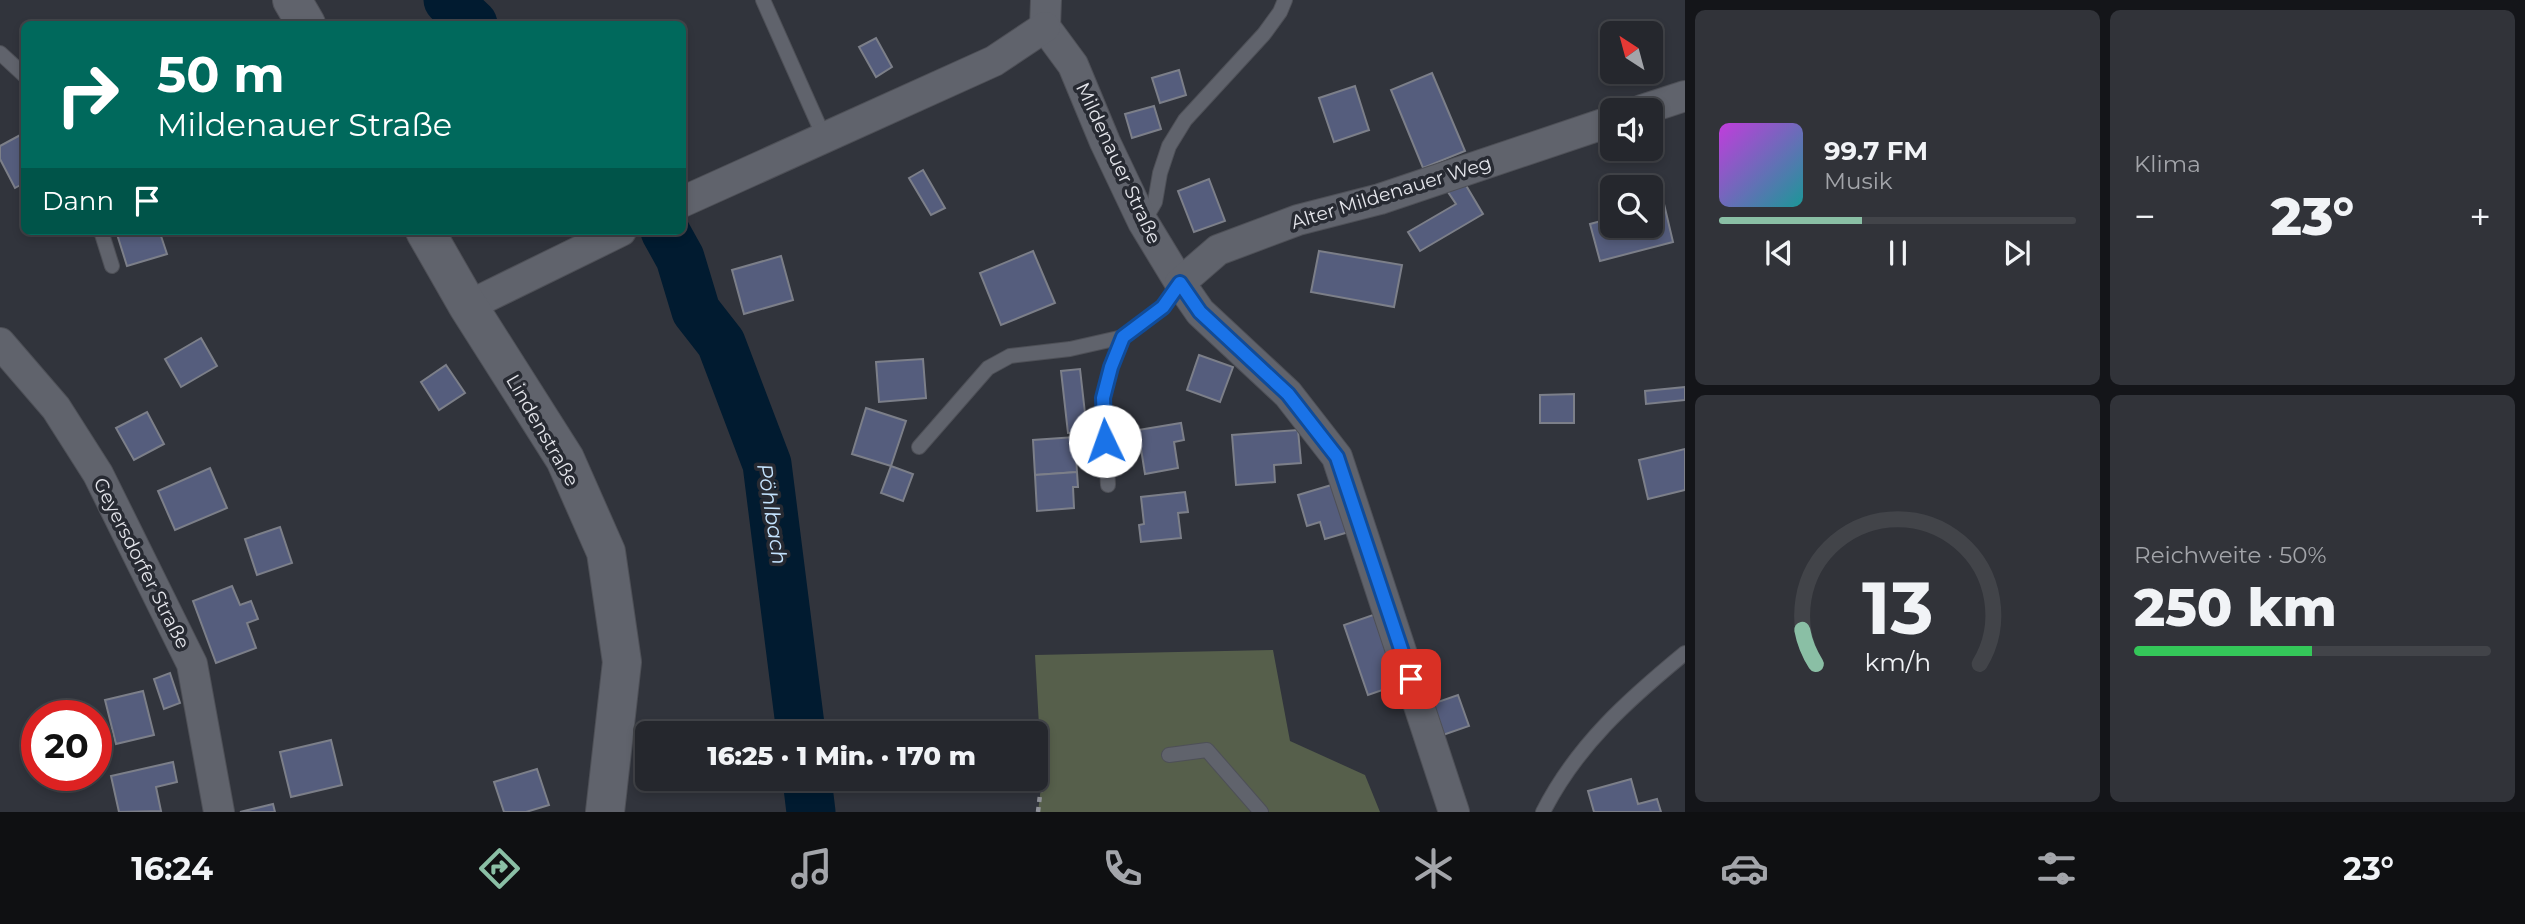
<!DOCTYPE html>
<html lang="de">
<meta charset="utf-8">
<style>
body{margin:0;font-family:Montserrat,sans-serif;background:#313339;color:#f1f3f6;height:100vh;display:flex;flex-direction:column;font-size:26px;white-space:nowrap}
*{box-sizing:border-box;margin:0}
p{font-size:23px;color:#a3a5aa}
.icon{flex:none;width:38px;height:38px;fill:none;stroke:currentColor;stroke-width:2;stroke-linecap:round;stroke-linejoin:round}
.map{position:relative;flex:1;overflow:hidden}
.details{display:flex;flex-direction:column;gap:10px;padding:10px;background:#141519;width:840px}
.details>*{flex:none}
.banner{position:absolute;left:21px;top:21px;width:665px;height:214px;border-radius:10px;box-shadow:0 4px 10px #0003,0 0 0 2px #424449;background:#00695c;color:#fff;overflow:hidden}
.needle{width:46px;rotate:324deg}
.tools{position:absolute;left:1600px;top:21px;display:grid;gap:14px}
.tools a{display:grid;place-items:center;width:63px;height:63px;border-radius:10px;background:#25272d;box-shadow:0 4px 10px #0003,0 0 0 2px #424449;font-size:35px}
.speed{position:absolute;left:21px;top:700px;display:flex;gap:14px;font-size:35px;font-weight:700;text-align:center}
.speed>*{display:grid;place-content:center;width:91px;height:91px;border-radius:50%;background:#25272d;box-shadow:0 4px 10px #0003,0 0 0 2px #424449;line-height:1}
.speed .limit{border:10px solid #d22;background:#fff;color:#111}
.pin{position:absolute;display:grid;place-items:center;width:60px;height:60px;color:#fff;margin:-30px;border-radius:14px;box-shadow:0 4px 10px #0006}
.me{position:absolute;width:77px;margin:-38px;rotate:357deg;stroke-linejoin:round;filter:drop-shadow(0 0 5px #0008)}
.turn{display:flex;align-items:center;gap:24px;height:147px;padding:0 21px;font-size:32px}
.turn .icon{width:91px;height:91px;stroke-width:2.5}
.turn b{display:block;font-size:49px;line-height:60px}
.then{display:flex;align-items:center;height:66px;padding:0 21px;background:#0003;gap:14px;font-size:26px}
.big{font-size:52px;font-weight:800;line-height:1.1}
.details .widget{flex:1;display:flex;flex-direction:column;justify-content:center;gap:10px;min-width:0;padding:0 24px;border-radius:10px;background:#313339}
.details .dial{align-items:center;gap:0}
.dial svg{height:182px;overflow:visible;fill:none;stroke:#424449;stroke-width:7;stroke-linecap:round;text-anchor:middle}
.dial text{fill:#f1f3f6;stroke:none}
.song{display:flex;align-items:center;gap:21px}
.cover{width:84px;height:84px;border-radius:10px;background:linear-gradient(135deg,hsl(290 70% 55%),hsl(180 70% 35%))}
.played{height:7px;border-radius:4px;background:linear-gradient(90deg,#8abfa5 40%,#424449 40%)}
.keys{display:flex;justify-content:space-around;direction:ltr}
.heat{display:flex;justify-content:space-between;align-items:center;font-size:38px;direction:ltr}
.charge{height:10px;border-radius:5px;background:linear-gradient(90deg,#34c759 50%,#424449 0)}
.details .tiles{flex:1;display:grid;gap:10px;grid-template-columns:repeat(2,1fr)}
.trip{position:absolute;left:635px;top:721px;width:413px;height:70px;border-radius:10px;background:#25272d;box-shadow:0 4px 10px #0003,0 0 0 2px #424449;font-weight:800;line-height:70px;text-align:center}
.menu{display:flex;height:112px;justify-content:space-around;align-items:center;background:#0f1012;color:#a3a5aa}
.menu .icon{width:49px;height:49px}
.menu .selected{color:#8abfa5}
.menu b{font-size:32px;color:#f1f3f6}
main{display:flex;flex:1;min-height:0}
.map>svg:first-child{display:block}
.green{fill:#565f4b}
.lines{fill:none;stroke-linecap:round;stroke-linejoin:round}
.river{stroke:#011b30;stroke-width:49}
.building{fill:#555d7d;stroke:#7c7f89;stroke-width:2}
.lane-casing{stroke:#4e5057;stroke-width:16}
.street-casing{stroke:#4e5057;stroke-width:32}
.secondary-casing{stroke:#4e5057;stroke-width:40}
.path{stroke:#909299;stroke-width:4.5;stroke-dasharray:5 5;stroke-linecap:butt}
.lane{stroke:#60636c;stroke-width:14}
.street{stroke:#60636c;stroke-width:30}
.secondary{stroke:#60636c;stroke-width:38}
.route-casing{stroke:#114b97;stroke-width:18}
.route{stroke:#1a73e8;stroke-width:12}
.labels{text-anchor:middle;stroke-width:7;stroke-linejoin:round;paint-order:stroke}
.street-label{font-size:19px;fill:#e4e5eb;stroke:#272a32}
.water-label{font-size:21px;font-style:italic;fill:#c4e3fe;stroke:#272a32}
</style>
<main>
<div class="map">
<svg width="1685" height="812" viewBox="0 0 1685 812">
<rect width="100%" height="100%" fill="#31343c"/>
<polygon class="green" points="1273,650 1290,741 1365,775 1380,812 1038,812 1042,778 1035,655"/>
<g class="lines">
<g class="river">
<polyline points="448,0 473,24"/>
<polyline points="665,231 680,258 696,311 721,343 767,464 801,733"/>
<polyline points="807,779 811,812"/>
</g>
</g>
<g class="building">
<polygon points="876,38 892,67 876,77 859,47"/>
<polygon points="1179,70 1186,95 1160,103 1152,78"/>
<polygon points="1432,73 1465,151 1423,168 1391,90"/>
<polygon points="1355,86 1369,130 1334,142 1319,98"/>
<polygon points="1154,106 1161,129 1132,138 1125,114"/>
<polygon points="24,133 24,183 15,188 0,159 0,146"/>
<polygon points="923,170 945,208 931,215 909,178"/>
<polygon points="1209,179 1225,221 1194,232 1178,191"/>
<polygon points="1464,182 1483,214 1420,251 1408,232 1456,204 1448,192"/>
<polygon points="1664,204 1673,242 1600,261 1590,224 1612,218 1612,226 1650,226 1650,208"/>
<polygon points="116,231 174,231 174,232 161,236 167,254 127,266"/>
<polygon points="1033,251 1055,303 1001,325 980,273"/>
<polygon points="1319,251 1402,265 1394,307 1311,292"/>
<polygon points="781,256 793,300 744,314 732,270"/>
<polygon points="201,338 217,366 181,387 165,359"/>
<polygon points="1199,355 1233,367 1220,402 1187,390"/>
<polygon points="923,359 926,398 879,402 876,362"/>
<polygon points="446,365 465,393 439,410 421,382"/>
<polygon points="1080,369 1087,431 1068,433 1061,371"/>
<polygon points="1685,387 1685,400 1646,404 1645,391"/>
<polygon points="1574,394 1574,423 1540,423 1540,395"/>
<polygon points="866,408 906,421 891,466 852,454"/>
<polygon points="147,412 164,444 134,460 116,428"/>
<polygon points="1181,423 1184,440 1174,442 1178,468 1145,474 1138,430"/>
<polygon points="1298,430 1301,463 1274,465 1275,482 1236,485 1232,435"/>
<polygon points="1075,437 1077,472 1035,475 1033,440"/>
<polygon points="1685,449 1685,490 1648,499 1639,460"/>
<polygon points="891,466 913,474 903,501 881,493"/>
<polygon points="210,468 227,508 175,530 158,491"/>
<polygon points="1077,472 1078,487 1073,487 1074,508 1037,511 1035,475"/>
<polygon points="1338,483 1352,531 1325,539 1320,522 1307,526 1298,495"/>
<polygon points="1185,492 1188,512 1178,513 1181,538 1141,542 1139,525 1144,524 1141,497"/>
<polygon points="280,527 292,563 257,575 245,539"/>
<polygon points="232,586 240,605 251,601 258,619 247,623 256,648 216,663 193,601"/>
<polygon points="1376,614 1400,684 1368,695 1344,625"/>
<polygon points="170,673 180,703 164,709 154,679"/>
<polygon points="143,691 154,735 116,744 105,700"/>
<polygon points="1458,695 1469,726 1440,736 1429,705"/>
<polygon points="331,740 342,785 291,797 280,752"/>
<polygon points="173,762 177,782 156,787 161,811 119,812 111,776"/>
<polygon points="537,769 549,805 526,812 504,812 494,782"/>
<polygon points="1631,779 1638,804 1657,799 1661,812 1594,812 1588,791"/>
<polygon points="273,804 275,812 240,812"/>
</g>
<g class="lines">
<g class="lane-casing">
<g id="lane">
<polyline points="763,0 824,137"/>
<polyline points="0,53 24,75"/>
<polyline points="1144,221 1155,202 1160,173 1169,146 1185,120 1264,34 1280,12 1285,0"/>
<polyline points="101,231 112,266"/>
<polyline points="919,447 988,368 1010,356 1070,349 1123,337 1163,307 1180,283"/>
<polyline points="1108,485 1103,398 1111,367 1123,337"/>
<polyline points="1169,755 1207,750 1261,812"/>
<path d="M 1543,812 C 1577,745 1628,700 1685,653"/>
</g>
</g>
<g class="street-casing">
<g id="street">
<polyline points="1046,0 1045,27 1073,65 1105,142 1143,222 1180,283 1200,312 1288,394 1337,457 1454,812"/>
<polyline points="1642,110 1685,96"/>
<polyline points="682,202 994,61 1045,27"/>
<polyline points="1180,283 1218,250 1298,220 1380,199 1612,121"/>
<polyline points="468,306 621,231"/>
<polyline points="0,343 56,408 98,474 192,664 219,812"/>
</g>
</g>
<g class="secondary-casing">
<g id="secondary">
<polyline points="292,0 306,24"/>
<polyline points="425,231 468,306 565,459 606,552 622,662 605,812"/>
</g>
</g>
<polyline class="path" points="1038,812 1042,778"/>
<use href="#lane" class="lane"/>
<use href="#street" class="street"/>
<use href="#secondary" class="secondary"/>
</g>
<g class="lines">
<g class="route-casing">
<polyline id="route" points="1105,441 1103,398 1111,367 1123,337 1163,307 1180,283 1200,312 1288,394 1337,457 1411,679"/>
</g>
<use href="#route" class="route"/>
</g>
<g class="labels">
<g class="street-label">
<text transform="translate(1119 163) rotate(65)" y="7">Mildenauer Straße</text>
<text transform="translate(1391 192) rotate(-17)" y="7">Alter Mildenauer Weg</text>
<text transform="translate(543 430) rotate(60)" y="7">Lindenstraße</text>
<text transform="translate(142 563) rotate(63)" y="7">Geyersdorfer Straße</text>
</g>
<g class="water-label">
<text transform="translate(772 514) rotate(81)" y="7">Pöhlbach</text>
</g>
</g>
</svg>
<div class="tools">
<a><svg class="needle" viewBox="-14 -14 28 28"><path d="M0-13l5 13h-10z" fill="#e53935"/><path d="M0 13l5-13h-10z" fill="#a3a5aa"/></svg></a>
<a><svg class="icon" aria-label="sound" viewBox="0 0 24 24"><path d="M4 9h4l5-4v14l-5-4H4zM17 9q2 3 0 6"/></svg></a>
<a><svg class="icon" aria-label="search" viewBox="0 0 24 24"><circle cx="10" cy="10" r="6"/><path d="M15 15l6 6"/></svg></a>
</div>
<div class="speed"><div class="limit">20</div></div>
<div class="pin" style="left:1411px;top:679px;background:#d93025"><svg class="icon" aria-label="arrive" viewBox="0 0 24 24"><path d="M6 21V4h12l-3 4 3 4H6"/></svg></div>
<svg class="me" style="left:1105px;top:441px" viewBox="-20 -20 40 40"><circle r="19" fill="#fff"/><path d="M0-13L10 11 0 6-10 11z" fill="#1a73e8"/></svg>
<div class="trip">16:25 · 1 Min. · 170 m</div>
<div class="banner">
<div class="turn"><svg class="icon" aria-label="right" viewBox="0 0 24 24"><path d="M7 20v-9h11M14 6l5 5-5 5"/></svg><div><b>50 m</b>Mildenauer Straße</div></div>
<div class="then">Dann<svg class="icon" aria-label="arrive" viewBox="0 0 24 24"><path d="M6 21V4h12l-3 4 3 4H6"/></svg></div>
</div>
</div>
<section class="details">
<div class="tiles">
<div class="widget">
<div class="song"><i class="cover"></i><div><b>99.7 FM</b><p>Musik</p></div></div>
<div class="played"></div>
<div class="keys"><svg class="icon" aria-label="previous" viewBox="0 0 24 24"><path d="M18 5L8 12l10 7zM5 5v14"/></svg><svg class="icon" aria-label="pause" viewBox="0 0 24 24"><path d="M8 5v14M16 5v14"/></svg><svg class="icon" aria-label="next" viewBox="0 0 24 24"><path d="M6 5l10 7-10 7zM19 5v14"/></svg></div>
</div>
<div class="widget"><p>Klima</p>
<div class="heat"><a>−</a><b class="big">23°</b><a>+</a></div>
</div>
<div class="widget dial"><svg viewBox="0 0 100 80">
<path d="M14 69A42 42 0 1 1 86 69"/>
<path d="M14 69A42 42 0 0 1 8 54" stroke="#8abfa5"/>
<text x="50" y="56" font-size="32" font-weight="700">13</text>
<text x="50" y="72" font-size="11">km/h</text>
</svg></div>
<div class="widget"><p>Reichweite · 50%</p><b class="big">250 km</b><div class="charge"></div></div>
</div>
</section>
</main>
<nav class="menu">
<b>16:24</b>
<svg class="icon selected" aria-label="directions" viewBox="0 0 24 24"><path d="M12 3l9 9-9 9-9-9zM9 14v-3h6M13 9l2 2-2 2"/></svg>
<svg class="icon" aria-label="music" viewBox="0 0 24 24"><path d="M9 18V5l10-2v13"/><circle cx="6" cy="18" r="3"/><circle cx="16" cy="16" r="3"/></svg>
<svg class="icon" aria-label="phone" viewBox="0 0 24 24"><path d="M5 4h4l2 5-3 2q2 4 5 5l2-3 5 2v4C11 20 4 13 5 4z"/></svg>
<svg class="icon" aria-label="climate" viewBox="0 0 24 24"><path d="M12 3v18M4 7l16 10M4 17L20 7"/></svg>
<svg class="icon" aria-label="car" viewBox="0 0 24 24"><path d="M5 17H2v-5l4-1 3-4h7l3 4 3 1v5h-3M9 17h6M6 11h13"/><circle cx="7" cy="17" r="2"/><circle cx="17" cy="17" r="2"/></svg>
<svg class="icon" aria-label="filters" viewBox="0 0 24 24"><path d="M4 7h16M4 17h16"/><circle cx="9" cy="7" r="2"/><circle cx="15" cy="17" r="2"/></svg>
<b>23°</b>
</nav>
